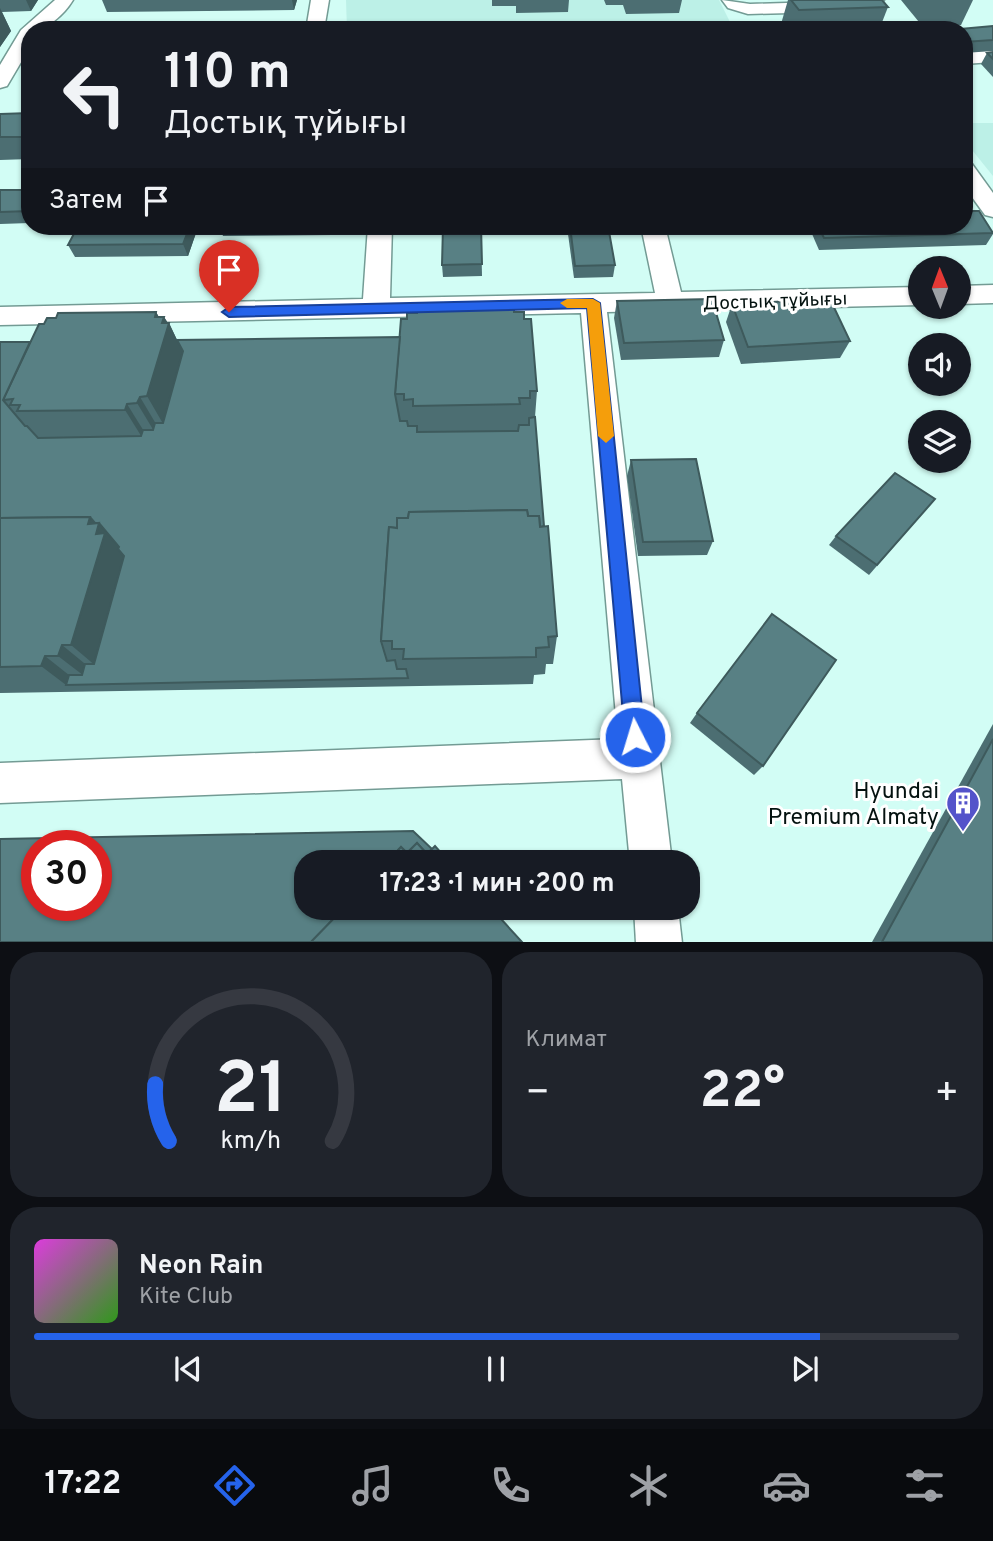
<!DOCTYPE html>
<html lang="ru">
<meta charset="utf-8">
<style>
body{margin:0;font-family:Overpass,sans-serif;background:#20242c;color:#f1f3f6;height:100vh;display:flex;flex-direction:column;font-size:26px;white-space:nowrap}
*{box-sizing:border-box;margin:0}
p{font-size:23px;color:#9ea1a6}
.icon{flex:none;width:38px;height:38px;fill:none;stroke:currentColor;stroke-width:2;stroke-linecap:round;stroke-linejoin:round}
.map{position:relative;height:942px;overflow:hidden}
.details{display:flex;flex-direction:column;gap:10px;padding:10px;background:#0d0f14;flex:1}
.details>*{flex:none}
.hud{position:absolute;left:21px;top:21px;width:952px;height:214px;border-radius:28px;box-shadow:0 2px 5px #0004;background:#171b24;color:#f1f3f6;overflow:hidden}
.needle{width:46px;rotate:359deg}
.controls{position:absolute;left:908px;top:256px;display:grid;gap:14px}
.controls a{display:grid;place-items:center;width:63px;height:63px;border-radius:50%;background:#171b24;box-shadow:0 2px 5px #0004;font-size:35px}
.speed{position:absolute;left:21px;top:830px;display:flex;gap:14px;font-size:35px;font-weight:700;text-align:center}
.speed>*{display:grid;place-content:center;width:91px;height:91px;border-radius:50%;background:#171b24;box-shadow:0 2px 5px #0004;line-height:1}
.speed .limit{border:10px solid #d22;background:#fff;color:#111}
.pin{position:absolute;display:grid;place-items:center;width:60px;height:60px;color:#fff;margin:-72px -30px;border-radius:50% 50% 50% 0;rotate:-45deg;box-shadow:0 0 7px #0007}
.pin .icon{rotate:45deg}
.me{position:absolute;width:77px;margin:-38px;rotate:355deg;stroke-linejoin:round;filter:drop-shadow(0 0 5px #0008)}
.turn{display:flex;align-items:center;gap:24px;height:147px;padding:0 28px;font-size:32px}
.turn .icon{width:91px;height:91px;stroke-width:2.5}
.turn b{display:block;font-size:49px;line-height:60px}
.then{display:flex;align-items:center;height:66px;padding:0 28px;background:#0003;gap:14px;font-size:26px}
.big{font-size:52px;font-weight:700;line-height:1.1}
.details .card{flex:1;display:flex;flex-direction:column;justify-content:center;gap:10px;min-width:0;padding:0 24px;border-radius:28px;background:#20242c}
.details .dial{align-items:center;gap:0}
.dial svg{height:182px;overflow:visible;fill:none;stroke:#363941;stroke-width:7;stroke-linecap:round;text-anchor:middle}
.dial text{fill:#f1f3f6;stroke:none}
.song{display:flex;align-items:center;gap:21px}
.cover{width:84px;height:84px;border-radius:10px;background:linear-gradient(135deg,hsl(300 70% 55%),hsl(110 70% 35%))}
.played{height:7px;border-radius:4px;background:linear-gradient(90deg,#2563eb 85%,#363941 85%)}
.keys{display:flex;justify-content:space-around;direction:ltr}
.heat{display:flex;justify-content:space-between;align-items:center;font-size:38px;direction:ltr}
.details .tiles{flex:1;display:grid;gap:10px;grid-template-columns:1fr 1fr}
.card:last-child{grid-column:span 2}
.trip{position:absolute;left:294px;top:850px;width:406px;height:70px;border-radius:28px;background:#171b24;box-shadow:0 2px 5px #0004;font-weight:700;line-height:70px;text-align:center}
.tab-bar{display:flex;height:112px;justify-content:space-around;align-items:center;background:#090b0e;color:#9ea1a6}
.tab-bar .icon{width:49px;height:49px}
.tab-bar .selected{color:#2563eb}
.tab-bar b{font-size:32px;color:#f1f3f6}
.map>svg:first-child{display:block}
.built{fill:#bcf0e7}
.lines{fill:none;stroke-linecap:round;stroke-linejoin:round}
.minor-casing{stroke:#739b94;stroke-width:3}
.minor{fill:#fff;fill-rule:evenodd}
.wall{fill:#4c6e72}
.shaded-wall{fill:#3e5a5c}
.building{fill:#588084;stroke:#3e5a5c;stroke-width:2;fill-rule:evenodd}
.route{fill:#2563eb;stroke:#184099;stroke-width:2}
.slow{fill:#f59e0b}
.labels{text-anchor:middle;stroke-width:6;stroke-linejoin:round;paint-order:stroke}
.street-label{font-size:19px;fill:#041210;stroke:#fff}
.near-poi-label{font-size:23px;fill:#041210;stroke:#fff;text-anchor:end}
</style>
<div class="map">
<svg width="993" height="943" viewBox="0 0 993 943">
<rect width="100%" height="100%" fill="#d2fdf5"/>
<g class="built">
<polygon points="346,0 719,0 734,30 347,30"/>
<polygon points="964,123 993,123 993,176 964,140"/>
</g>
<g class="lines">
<g class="minor-casing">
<g id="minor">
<path d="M 55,0 L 73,0 C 64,15 47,30 30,30 L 30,47 L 7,86 L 0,88 L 0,65 L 21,30 Z"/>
<polygon points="311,0 329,0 324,30 306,30"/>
<polygon points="722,0 750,4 884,0 866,11 748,14 728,8"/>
<polygon points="993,50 993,62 964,64 964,52"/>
<polygon points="964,162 972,164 993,193 993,217 985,215 964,186"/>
<polygon points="368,226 392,226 390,298 655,293 641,226 665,226 681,292 920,287 920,305 607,312 672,863 630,863 622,779 0,803 0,763 618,739 581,313 0,325 0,307 363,299"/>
<polygon points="993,285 993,303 959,304 959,286"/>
<polygon points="634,908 678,908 682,943 636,943"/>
</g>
</g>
<use href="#minor" class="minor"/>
</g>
<g class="wall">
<polygon points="0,0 38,0 31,11 2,12 11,31 0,47"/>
<polygon points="102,0 297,0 294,10 107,12"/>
<polygon points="492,0 569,0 568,12 516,13 516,6 492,6"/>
<polygon points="604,0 682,0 679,13 626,14 623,5 606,5"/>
<polygon points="788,0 882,0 888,7 879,30 784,30 781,24"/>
<polygon points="901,0 973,0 961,25 923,27"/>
<polygon points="993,26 993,51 964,53 964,30"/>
<polygon points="993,52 993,77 981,64 987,53"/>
<polygon points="30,113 30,159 0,160 0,114"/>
<polygon points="0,190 30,190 30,223 0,224"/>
<polygon points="78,226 193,226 196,233 188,256 75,257 68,245"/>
<polygon points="219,226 334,226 333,235 223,236"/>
<polygon points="481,226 482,276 443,277 442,265"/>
<polygon points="569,226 608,226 615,265 613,277 574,278 568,234"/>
<polygon points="668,226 752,226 669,228"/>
<polygon points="810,226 964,226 993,232 993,234 986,245 819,250 809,227"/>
<polygon points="617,301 724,340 719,357 621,360 614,318"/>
<polygon points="732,304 850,341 840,358 741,364 726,322"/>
<polygon points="156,312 159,317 164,317 168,323 169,323 177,340 400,337 514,312 524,319 537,391 535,417 544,526 557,636 553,664 546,664 545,674 534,675 533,684 0,693 0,342 30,342 44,324"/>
<polygon points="631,460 713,541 707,555 638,556 627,476"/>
<polygon points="935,499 869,575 829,545 836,536"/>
<polygon points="697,713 763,766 754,775 690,723"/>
<polygon points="993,724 993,942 872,942"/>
</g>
<g class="shaded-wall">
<polygon points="26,0 38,0 31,11"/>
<polygon points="292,0 297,0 294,10"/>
<polygon points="0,8 11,31 0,47"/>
<polygon points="190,226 193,226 196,233 188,256 183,244"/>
<polygon points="331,226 334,226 333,235"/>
<polygon points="156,312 162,323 164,317 169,325 169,323 188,363 169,434 147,396 155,317"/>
<polygon points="140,397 162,434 160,441 137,403"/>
<polygon points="127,404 150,441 148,447 125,410"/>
<polygon points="90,517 99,523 127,557 103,672 71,645 88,524"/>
<polygon points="62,645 95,672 92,682 58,656"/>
<polygon points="45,656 79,683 66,685 41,666"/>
</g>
<g class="building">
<polygon points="791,0 882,0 888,7 799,10"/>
<polygon points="993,26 993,40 964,42 964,30 949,30"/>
<polygon points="993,52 993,59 987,53"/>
<polygon points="30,113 30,137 0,137 0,114"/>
<polygon points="0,190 30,190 30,211 0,212"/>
<polygon points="964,211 979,211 993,233 824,238 818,226 964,226"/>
<polygon points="78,226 190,226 183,244 68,245"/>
<polygon points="443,226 481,226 482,264 442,265"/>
<polygon points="570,226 608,226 615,265 575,266"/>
<polygon points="712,299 724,340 624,343 617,301"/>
<polygon points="830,299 850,341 748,347 732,304"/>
<polygon points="514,308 514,312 524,312 524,319 531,319 537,391 530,391 530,398 519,398 520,404 413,406 413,399 404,400 404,394 395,394 401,319 407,319 407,313 417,313 417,309"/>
<polygon points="156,312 155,317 164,317 162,323 169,323 147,396 140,397 137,403 127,404 125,410 17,411 20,405 10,405 13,399 3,400 39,324 44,324 47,318 56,318 58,313"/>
<polygon points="400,337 395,394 400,421 407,421 408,426 417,426 417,432 518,431 519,425 529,425 529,418 535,417 544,526 540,527 539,516 528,516 527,510 409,512 408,518 397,518 397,528 389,527 381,641 387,661 395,660 397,669 406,669 408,678 66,685 69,675 82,675 85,664 94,664 124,556 118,549 119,547 99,523 95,523 90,517 0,518 0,342 30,342 3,400 25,426 27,426 38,438 141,436 143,430 153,430 155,423 163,423 183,351 177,340"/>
<polygon points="696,459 713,541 643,542 631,460"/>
<polygon points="895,473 935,499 877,565 836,536"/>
<polygon points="527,510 528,516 539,516 540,527 548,526 557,636 548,637 549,647 536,648 536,657 403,659 404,649 392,649 392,641 381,641 389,527 397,528 397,518 408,518 409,512"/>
<polygon points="90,517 88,524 99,523 96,534 105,533 71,645 62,645 58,656 45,656 41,666 0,667 0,518"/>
<polygon points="772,614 836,660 763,766 697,713"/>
<polygon points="993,739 993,942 882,942"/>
<path d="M 413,831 L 432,849 L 427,854 L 417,843 L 407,853 L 401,847 L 386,863 L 306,863 L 306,908 L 344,908 L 311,942 L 0,942 L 0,839 ZM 37,845 L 96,845 L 96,905 L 37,905 Z"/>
<polygon points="417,843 427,854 435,846 450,863 386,863 401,847 407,853"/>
<polygon points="344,908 491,908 522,942 311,942"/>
</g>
<polygon class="route" points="593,299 600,303 645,737 642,744 635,747 628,744 625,737 587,308 229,317 222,312 229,307"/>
<polygon class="slow" points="593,299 600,303 614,436 606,443 598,436 587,308 567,308 560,303 567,299"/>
<defs>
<g id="building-pin" transform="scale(1.75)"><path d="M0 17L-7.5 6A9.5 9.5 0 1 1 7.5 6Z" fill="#5453ca" stroke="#fff"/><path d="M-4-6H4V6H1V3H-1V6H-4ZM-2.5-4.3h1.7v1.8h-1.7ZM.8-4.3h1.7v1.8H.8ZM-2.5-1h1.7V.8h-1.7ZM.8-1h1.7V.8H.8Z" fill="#fff"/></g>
</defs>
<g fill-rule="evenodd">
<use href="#building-pin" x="963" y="803"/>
</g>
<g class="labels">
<g class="street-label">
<text transform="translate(775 300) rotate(-2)" y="7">Достық тұйығы</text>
</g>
<g class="near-poi-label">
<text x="939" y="798">Hyundai<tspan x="939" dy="26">Premium Almaty</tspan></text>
</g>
</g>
</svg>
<div class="controls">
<a><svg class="needle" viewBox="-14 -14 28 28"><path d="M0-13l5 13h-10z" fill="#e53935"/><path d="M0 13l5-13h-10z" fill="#9ea1a6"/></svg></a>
<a><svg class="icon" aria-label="sound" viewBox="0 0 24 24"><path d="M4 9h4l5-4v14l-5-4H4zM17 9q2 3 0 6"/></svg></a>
<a><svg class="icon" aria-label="layers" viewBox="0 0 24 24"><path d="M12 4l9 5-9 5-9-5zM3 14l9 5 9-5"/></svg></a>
</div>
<div class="speed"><div class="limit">30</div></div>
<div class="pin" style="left:229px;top:312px;background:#d93025"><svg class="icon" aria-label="arrive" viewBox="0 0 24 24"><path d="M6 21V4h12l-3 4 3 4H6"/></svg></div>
<svg class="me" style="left:635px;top:737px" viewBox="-20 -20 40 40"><circle r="17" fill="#2563eb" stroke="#fff" stroke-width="3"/><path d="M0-11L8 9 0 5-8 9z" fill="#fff"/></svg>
<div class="trip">17:23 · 1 мин · 200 m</div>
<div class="hud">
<div class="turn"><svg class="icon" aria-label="left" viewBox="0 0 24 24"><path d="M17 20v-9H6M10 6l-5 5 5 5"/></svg><div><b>110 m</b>Достық тұйығы</div></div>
<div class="then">Затем<svg class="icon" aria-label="arrive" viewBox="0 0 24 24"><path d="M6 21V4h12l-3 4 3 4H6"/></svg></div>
</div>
</div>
<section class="details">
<div class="tiles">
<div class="card dial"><svg viewBox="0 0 100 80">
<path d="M14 69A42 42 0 1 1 86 69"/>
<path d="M14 69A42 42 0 0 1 8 44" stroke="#2563eb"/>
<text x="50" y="56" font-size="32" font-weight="700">21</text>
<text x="50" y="72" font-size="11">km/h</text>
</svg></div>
<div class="card"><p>Климат</p>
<div class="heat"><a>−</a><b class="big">22°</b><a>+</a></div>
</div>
<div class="card">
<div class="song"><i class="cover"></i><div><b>Neon Rain</b><p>Kite Club</p></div></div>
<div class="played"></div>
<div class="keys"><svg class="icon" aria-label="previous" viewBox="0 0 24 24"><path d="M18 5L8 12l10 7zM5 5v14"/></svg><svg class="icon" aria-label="pause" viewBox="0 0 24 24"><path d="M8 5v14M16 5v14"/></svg><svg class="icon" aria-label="next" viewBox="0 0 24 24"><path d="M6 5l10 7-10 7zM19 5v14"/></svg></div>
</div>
</div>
</section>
<nav class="tab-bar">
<b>17:22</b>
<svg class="icon selected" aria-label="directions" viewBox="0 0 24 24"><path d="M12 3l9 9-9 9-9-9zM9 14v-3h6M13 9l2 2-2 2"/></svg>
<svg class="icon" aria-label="music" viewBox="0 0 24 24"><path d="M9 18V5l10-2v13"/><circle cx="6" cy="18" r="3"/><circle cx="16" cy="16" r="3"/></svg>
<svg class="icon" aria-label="phone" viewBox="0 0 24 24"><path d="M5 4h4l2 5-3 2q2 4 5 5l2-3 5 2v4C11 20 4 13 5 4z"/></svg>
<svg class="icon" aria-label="climate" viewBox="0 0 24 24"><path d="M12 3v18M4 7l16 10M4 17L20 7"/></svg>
<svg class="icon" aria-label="car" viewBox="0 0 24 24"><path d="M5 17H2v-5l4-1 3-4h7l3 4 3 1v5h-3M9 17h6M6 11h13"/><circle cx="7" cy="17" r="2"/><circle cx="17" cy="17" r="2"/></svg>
<svg class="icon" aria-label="filters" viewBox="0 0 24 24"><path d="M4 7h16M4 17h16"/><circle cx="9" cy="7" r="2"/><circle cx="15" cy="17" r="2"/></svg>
</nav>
